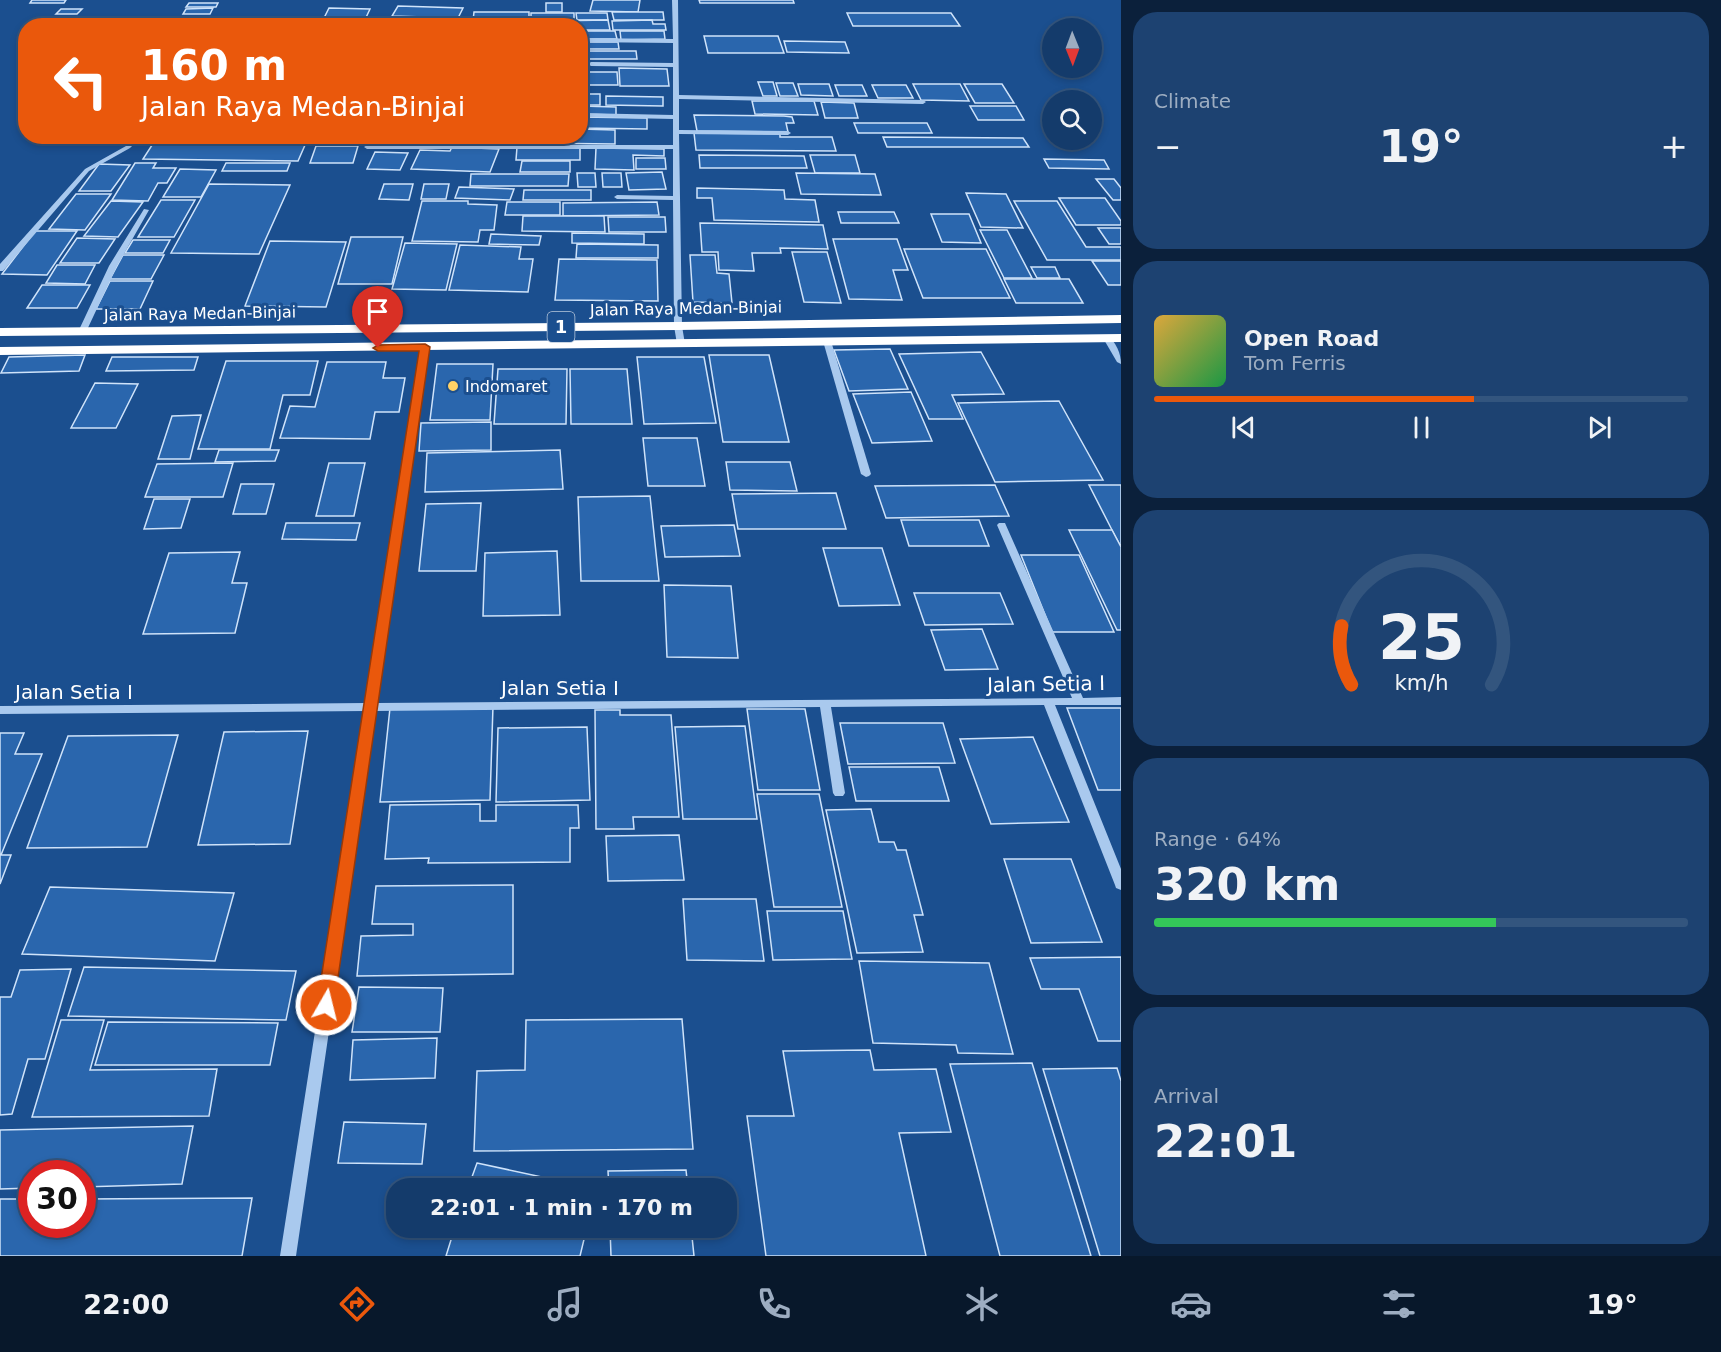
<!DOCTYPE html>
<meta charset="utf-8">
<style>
body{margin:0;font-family:"DejaVu Sans",sans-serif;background:#1d4271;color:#f1f3f6;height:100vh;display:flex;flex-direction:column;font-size:22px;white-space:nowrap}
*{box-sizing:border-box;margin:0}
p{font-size:20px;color:#9dadc1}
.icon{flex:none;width:33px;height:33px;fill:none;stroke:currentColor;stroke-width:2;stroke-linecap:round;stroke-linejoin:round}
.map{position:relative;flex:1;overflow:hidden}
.panel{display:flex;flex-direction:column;gap:12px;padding:12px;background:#0b203b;width:600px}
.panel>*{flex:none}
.top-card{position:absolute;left:18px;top:18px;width:570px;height:126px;border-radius:24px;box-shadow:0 3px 9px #0003,0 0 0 2px #33557e;background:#ea580c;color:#fff;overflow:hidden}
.needle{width:39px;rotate:179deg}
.tools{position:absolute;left:1042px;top:18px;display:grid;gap:12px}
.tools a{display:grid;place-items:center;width:60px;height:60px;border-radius:50%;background:#143b6b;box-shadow:0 3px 9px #0003,0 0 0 2px #33557e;font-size:30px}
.speed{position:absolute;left:18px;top:1160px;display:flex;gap:12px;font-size:30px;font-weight:700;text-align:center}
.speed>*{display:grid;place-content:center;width:78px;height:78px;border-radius:50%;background:#143b6b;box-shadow:0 3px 9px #0003,0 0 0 2px #33557e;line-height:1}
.speed .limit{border:9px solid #d22;background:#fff;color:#111}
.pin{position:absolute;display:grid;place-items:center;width:51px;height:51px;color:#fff;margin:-62px -26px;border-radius:50% 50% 50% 0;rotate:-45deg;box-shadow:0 0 6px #0007}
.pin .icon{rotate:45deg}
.me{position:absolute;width:66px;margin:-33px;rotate:8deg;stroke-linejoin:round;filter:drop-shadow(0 0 4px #0008)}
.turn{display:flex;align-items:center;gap:21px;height:126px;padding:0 24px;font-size:27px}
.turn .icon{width:78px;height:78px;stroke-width:2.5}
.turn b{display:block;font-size:42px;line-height:51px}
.big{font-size:45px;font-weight:600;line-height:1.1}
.panel .tile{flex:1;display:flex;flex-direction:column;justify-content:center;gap:9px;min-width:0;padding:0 21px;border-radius:24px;background:#1d4271}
.panel .dial{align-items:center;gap:0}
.dial svg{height:156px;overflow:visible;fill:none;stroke:#33557e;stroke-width:7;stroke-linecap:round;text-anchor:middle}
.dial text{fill:#f1f3f6;stroke:none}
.song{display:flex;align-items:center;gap:18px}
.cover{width:72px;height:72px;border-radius:9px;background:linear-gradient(135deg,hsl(40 70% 55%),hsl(140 70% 35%))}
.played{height:6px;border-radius:3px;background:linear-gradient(90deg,#ea580c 60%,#33557e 60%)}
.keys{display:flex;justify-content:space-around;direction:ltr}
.heat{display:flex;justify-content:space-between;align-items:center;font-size:33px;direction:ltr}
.charge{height:9px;border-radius:4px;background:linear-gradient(90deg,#34c759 64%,#33557e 0)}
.trip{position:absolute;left:386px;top:1178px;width:351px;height:60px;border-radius:24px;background:#143b6b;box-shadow:0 3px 9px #0003,0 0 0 2px #33557e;font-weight:600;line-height:60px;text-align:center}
.menu{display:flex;height:96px;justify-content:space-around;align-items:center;background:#08182b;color:#9dadc1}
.menu .icon{width:42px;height:42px}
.menu .selected{color:#ea580c}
.menu b{font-size:27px;color:#f1f3f6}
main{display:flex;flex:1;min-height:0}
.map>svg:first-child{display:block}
.building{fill:#2a66ad;stroke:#cfe3fa;stroke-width:1.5}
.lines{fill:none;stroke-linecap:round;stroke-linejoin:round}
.minor{fill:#a9c9ee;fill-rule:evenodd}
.highway{fill:#fff;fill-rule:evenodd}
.route{fill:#ea580c;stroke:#983908;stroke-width:1.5}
.poi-dot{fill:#ffd166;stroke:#1b4f8f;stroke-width:2}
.labels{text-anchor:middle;stroke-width:6;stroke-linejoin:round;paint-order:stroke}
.far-street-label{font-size:16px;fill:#fff;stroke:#1b4f8f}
.far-poi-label{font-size:16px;fill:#fff;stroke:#1b4f8f;text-anchor:start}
.shield{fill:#1b4f8f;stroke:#bbcadd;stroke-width:1.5}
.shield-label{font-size:18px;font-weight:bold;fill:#fff}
.street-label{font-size:20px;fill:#fff;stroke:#1b4f8f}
</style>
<main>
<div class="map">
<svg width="1121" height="1256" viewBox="0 0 1121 1256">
<rect width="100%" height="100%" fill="#1b4f8f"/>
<g class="building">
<polygon points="32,0 66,0 64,3 30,3"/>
<polygon points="593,0 640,0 638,12 590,11"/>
<polygon points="699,0 793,0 794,3 700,3"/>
<polygon points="189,3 218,3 216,7 186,7"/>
<rect x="546" y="3" width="16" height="9"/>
<polygon points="398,6 463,8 458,18 392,16"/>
<polygon points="213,8 210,14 183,14 186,9"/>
<polygon points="329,8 370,9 362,26 320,26"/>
<polygon points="61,9 82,9 77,14 56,14"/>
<polygon points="474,12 529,12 529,20 473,21"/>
<polygon points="612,12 663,12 664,20 614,20"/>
<rect x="531" y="13" width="43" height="7"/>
<polygon points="576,13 607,13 608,20 577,20"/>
<polygon points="847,13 951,13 960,26 853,26"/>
<polygon points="608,20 610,30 580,30 580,26 549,26 549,21"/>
<polygon points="652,20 653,24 665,24 666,30 613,30 612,21"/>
<rect x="484" y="22" width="29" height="4"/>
<rect x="515" y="22" width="32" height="4"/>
<polygon points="580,31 615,31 617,39 580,39"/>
<polygon points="620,31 664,31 665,39 621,40"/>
<polygon points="704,36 778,36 784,53 708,53"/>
<polygon points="784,41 845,42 849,53 787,52"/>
<polygon points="580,42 618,42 619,49 580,49"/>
<polygon points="580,51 636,51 637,59 580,59"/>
<polygon points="619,68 667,69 669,86 620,86"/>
<polygon points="580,72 617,72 618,85 580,85"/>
<polygon points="758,82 773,82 777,96 763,96"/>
<polygon points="776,83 793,83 798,96 780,96"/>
<polygon points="798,84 829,84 833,96 801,95"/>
<polygon points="913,84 960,84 969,101 921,100"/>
<polygon points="964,84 1002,84 1014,103 975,103"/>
<polygon points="835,85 862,85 867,96 839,96"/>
<polygon points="872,85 906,85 913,98 878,98"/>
<rect x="580" y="94" width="20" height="11"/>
<polygon points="606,96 663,97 663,106 606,105"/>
<polygon points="752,101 814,101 818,115 755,114"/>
<polygon points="821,102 854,103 858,118 825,118"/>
<polygon points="580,106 616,107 616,115 580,114"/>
<polygon points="970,106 1016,106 1024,120 978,120"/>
<polygon points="694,115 784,116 792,117 794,123 786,123 788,132 697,131"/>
<polygon points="580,117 647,118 647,129 580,128"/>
<polygon points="854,123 927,123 932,133 858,133"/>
<polygon points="580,129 615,130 615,144 531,143 532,136 580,136"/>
<polygon points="694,133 780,134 780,137 832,137 836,151 696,150"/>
<polygon points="260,136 309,136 298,161 143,159 154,142 257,143"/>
<polygon points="883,137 1023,138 1029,147 887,147"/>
<polygon points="316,146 358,146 353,163 310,163"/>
<polygon points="452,147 499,149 490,172 411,169 420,150 450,151"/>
<polygon points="517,147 580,148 580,160 516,160"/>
<polygon points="596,148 664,149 664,156 633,155 634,170 595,169"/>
<polygon points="375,152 408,153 400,170 367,169"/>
<polygon points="699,155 804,156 807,168 700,168"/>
<polygon points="810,155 855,155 860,173 815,173"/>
<polygon points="636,158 665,158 666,169 636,169"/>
<polygon points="1044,159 1104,160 1109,169 1049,168"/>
<polygon points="522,161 570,161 570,172 520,172"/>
<polygon points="135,163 156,163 153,168 176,168 167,183 158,183 148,201 112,200"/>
<polygon points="226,163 290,163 287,171 222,171"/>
<polygon points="99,164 130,165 111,191 79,191"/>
<polygon points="180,169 216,170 201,197 163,197"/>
<polygon points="662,172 666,189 629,190 626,173"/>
<polygon points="577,173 595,173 596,187 578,187"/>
<polygon points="602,173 621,173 622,187 603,187"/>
<polygon points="796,173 875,174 881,195 801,194"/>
<polygon points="471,174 569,174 568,186 470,186"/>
<polygon points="1096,179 1114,179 1121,188 1121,200 1113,200"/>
<polygon points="209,184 290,185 259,254 171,253"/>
<polygon points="384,184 413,184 409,200 379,199"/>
<polygon points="424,184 449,184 446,199 421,199"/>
<polygon points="459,187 514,189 510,200 455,198"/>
<polygon points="697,188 784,190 785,199 815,200 819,222 714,220 712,198 697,198"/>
<polygon points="524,190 591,190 591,200 523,200"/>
<polygon points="966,193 1006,194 1023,228 981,227"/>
<polygon points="76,194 111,194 85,230 49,229"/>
<polygon points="1059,198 1105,198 1121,221 1121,225 1076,225"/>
<polygon points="161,200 195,200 174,237 138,237"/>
<polygon points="111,201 143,202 118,237 84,236"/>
<polygon points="422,201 468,201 468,204 497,205 494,230 480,230 478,242 412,241"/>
<polygon points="1014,201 1057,201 1086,247 1121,247 1121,260 1047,260"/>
<polygon points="507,202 560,202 560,215 505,215"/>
<polygon points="657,202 659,215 563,216 563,203"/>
<polygon points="838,212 894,212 899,223 841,223"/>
<polygon points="931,214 969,214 981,243 942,242"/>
<polygon points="523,216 604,216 605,232 522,231"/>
<polygon points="608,217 665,217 666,232 609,232"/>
<polygon points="700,223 823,225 828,249 780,248 781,253 752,253 754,271 719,270 718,252 702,252"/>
<polygon points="1098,228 1121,228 1121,244 1109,244"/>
<polygon points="980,230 1007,230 1032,278 1004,278"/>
<polygon points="35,231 77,231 47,275 2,274"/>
<polygon points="572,233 644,234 644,244 572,243"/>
<polygon points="491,234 541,236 539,245 489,244"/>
<polygon points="351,237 403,237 392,284 338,284"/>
<polygon points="77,238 115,239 99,263 60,263"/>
<polygon points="833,239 897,239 908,270 893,270 902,300 849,299"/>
<polygon points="133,240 170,240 163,253 125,253"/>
<polygon points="270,241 346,242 326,307 245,306"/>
<polygon points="405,243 457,244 446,290 392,289"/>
<polygon points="577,244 658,245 658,258 576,258"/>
<polygon points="460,245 521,247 519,259 533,259 528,292 449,290"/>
<polygon points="904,249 986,249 1010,298 923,298"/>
<polygon points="792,252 827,252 841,303 804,302"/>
<polygon points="123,255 164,255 151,279 110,279"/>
<polygon points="690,255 715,255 717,273 729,274 732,303 693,302"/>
<polygon points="559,259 657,260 658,301 555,300"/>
<polygon points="1092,261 1121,261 1121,285 1108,285"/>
<polygon points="57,265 95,265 85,284 46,283"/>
<polygon points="1031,267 1055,267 1060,278 1037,278"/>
<polygon points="1004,279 1069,279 1083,303 1016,303"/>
<polygon points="110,281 153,281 140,309 96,309"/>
<polygon points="42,285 90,285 77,308 27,308"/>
<polygon points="890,349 908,389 849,391 834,350"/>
<polygon points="981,352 1004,394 952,395 963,419 929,419 899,354"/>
<polygon points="85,355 79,371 1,373 9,357"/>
<polygon points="709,355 769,355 789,442 723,442"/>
<polygon points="112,357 198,357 194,370 106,371"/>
<polygon points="637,357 704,357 716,423 644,424"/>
<polygon points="226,361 318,361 310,395 283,395 270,449 198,449"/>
<polygon points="327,362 386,362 383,378 405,378 399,412 375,412 370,439 280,438 290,406 315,407"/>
<polygon points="437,364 493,364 490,420 430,420"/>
<polygon points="498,369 567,369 566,424 494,424"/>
<polygon points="570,369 627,369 632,424 571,424"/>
<polygon points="95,383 138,384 116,428 71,428"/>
<polygon points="911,392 932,441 872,443 853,394"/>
<polygon points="1059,401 1103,480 995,482 958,403"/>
<polygon points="201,415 190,459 158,459 172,416"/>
<polygon points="491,422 491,450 419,451 421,423"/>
<polygon points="643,438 697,438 705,486 648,486"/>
<polygon points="219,450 279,450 275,461 215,462"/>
<polygon points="560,450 563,489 425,492 427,453"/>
<polygon points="726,462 790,462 797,491 730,490"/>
<polygon points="233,463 223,497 145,497 157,464"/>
<polygon points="329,463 365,463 354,516 316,516"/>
<polygon points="241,484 274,484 266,514 233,514"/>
<polygon points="995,485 1009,516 886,518 875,486"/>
<polygon points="1089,485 1121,485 1121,547 1112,530"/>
<polygon points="836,493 846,529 738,529 732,494"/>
<polygon points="650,496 659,581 581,581 578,497"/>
<polygon points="154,499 190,499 181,528 144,529"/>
<polygon points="481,503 476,571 419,571 426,504"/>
<polygon points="901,520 979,520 989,546 909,546"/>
<polygon points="286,523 360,523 356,540 282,539"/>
<polygon points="734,525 740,556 665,557 661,526"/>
<polygon points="1069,530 1112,530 1121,547 1121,630 1117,630"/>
<polygon points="823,548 882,548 900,605 839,606"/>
<polygon points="557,551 560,615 483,616 485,553"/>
<polygon points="240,552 232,583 247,583 235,633 143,634 169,553"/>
<polygon points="1021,555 1079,555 1114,632 1052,632"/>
<polygon points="664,585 731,586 738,658 667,657"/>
<polygon points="914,593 1000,593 1013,624 925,625"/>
<polygon points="982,629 998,669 945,670 931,630"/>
<polygon points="493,706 490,800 380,802 390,708"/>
<polygon points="1067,708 1121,708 1121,790 1098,790"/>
<polygon points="747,709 805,709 820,790 758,790"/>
<polygon points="595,710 620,710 620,715 671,715 679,817 633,817 634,829 596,829"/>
<polygon points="840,723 943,723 955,763 848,764"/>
<polygon points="745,726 757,819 683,819 675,727"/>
<polygon points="587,727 590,800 496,802 498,728"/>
<polygon points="308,731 290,844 198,845 224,732"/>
<polygon points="0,733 24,733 15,754 42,754 1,855 11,855 0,884"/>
<polygon points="178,735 147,847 27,848 68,736"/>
<polygon points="1033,737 1069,822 991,824 960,739"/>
<polygon points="849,767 939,767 949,801 856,801"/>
<polygon points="757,794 819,794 842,907 774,907"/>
<polygon points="480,804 480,821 496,821 496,805 578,805 579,828 570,828 570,862 428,863 429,858 385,859 390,805"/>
<polygon points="871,809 879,842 894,842 897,850 906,850 923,915 914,915 923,952 857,953 826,810"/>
<polygon points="679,835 684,880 608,881 606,836"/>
<polygon points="1004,859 1071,859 1102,942 1031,943"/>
<polygon points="513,885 513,974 357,976 361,936 413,935 413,924 372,924 376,886"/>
<polygon points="50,887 234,893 215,961 22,954"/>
<polygon points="683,899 756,899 764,961 687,960"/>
<polygon points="767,911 843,911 852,959 773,960"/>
<polygon points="1121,957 1121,1041 1098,1041 1079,989 1041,989 1030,958"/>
<polygon points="859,961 989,963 1013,1054 958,1053 956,1045 873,1043"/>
<polygon points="84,967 296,971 286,1020 68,1016"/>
<polygon points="71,969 45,1059 28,1059 12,1114 0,1115 0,997 11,997 20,970"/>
<polygon points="359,987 443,988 440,1032 352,1032"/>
<polygon points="682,1019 693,1149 474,1151 477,1071 525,1070 526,1020"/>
<polygon points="61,1020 104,1020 90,1070 217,1069 209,1116 32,1117"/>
<polygon points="108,1022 278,1023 270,1065 95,1065"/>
<polygon points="437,1038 435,1078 350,1080 353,1040"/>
<polygon points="870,1050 874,1070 936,1069 951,1132 899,1133 926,1256 766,1256 747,1116 794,1116 783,1051"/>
<polygon points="1032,1063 1091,1256 1000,1256 950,1064"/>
<polygon points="1117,1068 1121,1081 1121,1256 1100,1256 1043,1069"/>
<polygon points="344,1122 426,1124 422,1164 338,1163"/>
<polygon points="193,1126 182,1184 82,1187 82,1173 32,1173 32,1188 0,1189 0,1130"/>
<polygon points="477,1163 593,1188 468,1188"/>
<polygon points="686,1170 688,1188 609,1188 608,1171"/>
<polygon points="252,1198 242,1256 0,1256 0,1199 32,1199 32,1224 82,1224 82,1199"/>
<polygon points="455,1227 587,1227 580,1256 446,1256"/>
<polygon points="610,1227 691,1227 694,1256 611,1256"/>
</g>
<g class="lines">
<g class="minor">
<polygon points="672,0 678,0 679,95 923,100 926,102 923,104 679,99 679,130 788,131 791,133 788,135 679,134 682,326 685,344 681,346 677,344 674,326 673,200 617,199 614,197 617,195 673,196 673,149 367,149 364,147 367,145 673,145 673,119 580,117 580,113 673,115 673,67 591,66 588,64 591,62 673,63 673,43 580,42 580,38 673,39"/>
<polygon points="135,136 142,136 130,148 89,171 3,271 0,271 0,264 85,169 126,146"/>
<polygon points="144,209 149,210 117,266 86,332 85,334 79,334 78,332 109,266"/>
<path d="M 1104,336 L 1107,336 C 1116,341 1121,354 1121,364 L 1117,362 L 1103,338 Z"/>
<polygon points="824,339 830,339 831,341 871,474 869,476 866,477 861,474 823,341"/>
<polygon points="422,345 428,345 429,347 377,703 1072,698 997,525 999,523 1005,523 1083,698 1121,697 1121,705 1055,705 1121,869 1121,890 1116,888 1115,885 1044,705 831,707 845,793 843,796 835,796 833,793 820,707 376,711 296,1256 280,1256 365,711 0,714 0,706 366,703"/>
</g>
<g class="highway">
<polygon points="1121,315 1121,323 678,330 0,336 0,328 678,322"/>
<polygon points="1121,334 1121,342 0,355 0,347"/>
</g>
</g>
<polygon class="route" points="425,344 430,347 334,1005 332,1010 326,1012 319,1010 317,1005 419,351 378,351 373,348 378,345"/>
<circle class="poi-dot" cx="453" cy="386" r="6"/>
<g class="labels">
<g class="far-street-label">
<text transform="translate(686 308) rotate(-1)" y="6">Jalan Raya Medan-Binjai</text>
<text transform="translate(200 313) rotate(-1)" y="6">Jalan Raya Medan-Binjai</text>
</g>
<g class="far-poi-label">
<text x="465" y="392">Indomaret</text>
</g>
<rect class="shield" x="547.5" y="312" width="27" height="30" rx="4.5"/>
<g class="shield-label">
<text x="561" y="333">1</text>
</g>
<g class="street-label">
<text transform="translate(1046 684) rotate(-1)" y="7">Jalan Setia I</text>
<text x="560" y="695">Jalan Setia I</text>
<text x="74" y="699">Jalan Setia I</text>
</g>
</g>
</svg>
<div class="tools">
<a><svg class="needle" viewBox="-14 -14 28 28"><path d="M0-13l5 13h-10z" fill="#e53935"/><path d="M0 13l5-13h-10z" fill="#9dadc1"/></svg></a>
<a><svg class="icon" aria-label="search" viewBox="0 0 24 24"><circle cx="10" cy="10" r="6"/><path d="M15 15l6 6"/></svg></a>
</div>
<div class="speed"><div class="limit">30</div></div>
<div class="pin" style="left:378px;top:348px;background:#d93025"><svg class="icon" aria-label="arrive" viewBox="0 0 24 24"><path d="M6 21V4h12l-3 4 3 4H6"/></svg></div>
<svg class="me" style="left:326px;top:1005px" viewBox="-20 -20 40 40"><circle r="17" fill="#ea580c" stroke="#fff" stroke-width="3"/><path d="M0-11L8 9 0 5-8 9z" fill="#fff"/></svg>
<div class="trip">22:01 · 1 min · 170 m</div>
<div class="top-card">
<div class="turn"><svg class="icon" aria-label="left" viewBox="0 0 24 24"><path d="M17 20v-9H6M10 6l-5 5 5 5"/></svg><div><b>160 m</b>Jalan Raya Medan-Binjai</div></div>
</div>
</div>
<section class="panel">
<div class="tile"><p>Climate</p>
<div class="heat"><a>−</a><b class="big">19°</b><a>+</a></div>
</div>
<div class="tile">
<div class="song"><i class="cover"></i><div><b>Open Road</b><p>Tom Ferris</p></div></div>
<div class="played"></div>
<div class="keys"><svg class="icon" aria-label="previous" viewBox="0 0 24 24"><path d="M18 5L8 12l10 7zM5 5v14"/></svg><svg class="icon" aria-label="pause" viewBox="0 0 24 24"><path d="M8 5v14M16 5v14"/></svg><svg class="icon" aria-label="next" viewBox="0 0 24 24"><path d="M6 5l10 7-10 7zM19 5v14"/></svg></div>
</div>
<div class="tile dial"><svg viewBox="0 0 100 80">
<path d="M14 69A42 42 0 1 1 86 69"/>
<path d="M14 69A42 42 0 0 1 9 39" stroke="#ea580c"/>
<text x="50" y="56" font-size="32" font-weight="700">25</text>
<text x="50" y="72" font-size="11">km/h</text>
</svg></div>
<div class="tile"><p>Range · 64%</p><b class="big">320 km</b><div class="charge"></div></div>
<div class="tile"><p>Arrival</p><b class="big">22:01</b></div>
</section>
</main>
<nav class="menu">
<b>22:00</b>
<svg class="icon selected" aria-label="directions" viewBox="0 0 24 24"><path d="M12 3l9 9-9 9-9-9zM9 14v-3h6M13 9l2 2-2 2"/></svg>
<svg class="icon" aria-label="music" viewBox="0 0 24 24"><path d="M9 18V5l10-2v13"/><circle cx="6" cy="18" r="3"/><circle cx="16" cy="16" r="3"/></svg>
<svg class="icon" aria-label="phone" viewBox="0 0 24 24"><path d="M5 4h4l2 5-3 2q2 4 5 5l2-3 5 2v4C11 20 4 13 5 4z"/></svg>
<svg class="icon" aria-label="climate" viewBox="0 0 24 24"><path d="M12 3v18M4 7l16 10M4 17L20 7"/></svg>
<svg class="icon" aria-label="car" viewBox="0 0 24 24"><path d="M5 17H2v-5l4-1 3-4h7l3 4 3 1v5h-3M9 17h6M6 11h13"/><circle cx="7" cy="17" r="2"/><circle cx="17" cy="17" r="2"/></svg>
<svg class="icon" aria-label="filters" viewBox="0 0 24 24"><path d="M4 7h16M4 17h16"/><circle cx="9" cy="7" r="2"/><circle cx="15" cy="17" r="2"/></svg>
<b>19°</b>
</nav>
